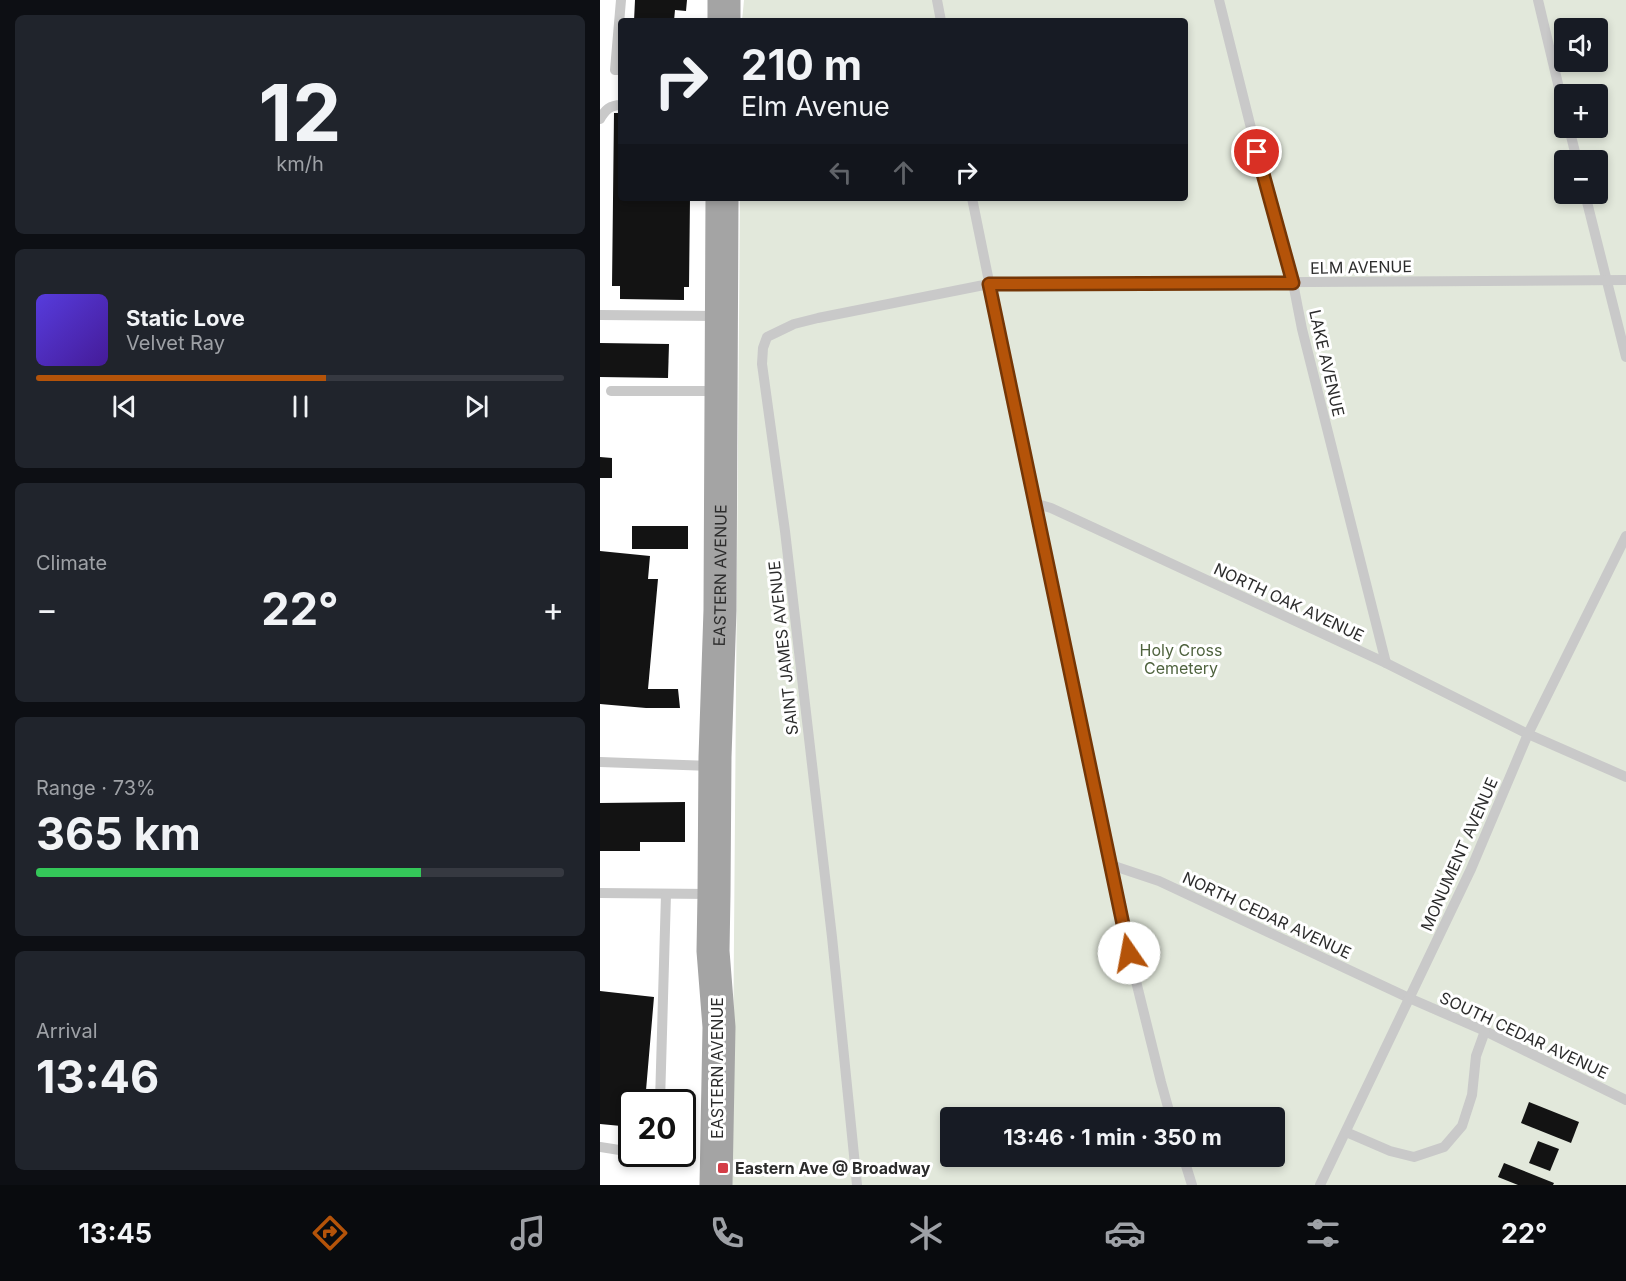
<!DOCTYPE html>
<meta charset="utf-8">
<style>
body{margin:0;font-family:Inter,sans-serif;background:#20242c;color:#f1f3f6;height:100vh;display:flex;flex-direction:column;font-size:22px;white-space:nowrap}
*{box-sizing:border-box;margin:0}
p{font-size:20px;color:#9ea1a6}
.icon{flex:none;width:33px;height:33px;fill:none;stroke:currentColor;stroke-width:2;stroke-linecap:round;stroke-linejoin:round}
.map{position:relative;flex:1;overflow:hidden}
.panel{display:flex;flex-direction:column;gap:15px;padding:15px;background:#0d0f14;width:600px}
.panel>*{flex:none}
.guide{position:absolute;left:18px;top:18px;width:570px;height:183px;border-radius:6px;box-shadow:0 3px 9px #0003;background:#171b24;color:#f1f3f6;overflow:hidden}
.buttons{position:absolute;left:954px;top:18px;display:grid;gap:12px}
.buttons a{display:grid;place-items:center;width:54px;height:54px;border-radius:6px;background:#171b24;box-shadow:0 3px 9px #0003;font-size:30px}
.speed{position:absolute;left:18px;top:1089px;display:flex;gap:12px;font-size:30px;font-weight:700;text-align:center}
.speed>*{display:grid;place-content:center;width:78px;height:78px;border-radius:50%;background:#171b24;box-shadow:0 3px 9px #0003;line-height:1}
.speed .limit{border:3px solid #111;border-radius:9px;background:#fff;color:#111}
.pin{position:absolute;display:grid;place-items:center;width:51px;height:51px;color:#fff;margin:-26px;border:3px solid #fff;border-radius:50%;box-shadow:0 2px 6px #0007}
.me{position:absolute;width:66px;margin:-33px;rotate:348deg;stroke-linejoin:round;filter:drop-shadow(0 0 4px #0008)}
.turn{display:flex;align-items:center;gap:21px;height:126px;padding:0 24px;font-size:27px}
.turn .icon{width:78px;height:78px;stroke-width:2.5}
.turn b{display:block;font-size:42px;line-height:51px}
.lanes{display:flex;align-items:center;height:57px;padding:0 24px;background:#0003;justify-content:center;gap:30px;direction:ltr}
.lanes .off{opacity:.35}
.big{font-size:45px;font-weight:700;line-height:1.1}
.panel .tile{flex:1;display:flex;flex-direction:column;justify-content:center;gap:9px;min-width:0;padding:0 21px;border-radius:9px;background:#20242c}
.panel .dial{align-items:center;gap:0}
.dial b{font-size:78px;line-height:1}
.song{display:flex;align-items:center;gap:18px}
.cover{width:72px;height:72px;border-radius:9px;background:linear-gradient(135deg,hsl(250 70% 55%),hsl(260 70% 35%))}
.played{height:6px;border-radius:3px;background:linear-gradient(90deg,#b45309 55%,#363941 55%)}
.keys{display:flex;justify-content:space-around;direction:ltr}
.heat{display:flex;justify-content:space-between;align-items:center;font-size:33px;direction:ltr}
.charge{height:9px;border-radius:4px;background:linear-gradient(90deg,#34c759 73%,#363941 0)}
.trip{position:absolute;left:340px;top:1107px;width:345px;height:60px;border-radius:6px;background:#171b24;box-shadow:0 3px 9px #0003;font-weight:700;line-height:60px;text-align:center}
.tab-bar{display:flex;height:96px;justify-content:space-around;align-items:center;background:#090b0e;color:#9ea1a6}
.tab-bar .icon{width:42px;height:42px}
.tab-bar .selected{color:#b45309}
.tab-bar b{font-size:27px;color:#f1f3f6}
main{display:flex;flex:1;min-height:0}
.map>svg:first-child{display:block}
.green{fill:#e2e8db;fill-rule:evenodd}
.building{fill:#131313}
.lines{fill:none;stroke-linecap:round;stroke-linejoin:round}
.service{stroke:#c9c9c9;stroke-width:10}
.primary{stroke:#a4a4a4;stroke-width:33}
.route-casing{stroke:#753606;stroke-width:15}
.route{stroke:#b45309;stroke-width:10}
.poi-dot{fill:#d43d47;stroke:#fff;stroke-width:2}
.labels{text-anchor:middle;stroke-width:6;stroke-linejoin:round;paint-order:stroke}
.street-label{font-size:16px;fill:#2c2c2c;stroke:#fff}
.park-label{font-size:16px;fill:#4f633e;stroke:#fff}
.poi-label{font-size:16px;font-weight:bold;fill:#2c2c2c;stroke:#fff;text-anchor:start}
</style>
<main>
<section class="panel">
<div class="tile dial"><b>12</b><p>km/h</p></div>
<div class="tile">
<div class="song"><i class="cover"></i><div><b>Static Love</b><p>Velvet Ray</p></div></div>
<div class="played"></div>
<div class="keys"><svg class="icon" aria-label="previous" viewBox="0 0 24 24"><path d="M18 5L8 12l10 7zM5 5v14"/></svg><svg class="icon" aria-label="pause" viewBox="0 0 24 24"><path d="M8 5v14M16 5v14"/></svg><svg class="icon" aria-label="next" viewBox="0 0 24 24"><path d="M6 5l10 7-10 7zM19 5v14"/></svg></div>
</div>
<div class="tile"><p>Climate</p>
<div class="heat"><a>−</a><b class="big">22°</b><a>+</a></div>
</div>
<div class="tile"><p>Range · 73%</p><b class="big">365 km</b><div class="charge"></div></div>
<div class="tile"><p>Arrival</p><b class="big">13:46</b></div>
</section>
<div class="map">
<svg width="1026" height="1185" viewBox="0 0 1026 1185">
<rect width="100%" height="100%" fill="#fff"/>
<path class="green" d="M 144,0 L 1026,0 L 1026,1185 L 132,1185 L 140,198 L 585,198 L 585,21 L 142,21 ZM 964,28 L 998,28 L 998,62 L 964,62 ZM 964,94 L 998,94 L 998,128 L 964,128 ZM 964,160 L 998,160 L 998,194 L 964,194 ZM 351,1118 L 675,1118 L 675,1156 L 351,1156 Z"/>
<g class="building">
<polygon points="35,0 87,0 86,11 75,10 74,21 34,21"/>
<polygon points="14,113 21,113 21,198 90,198 89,287 84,287 84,300 20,299 20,286 12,286"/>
<polygon points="0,343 69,344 68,378 0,377"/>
<polygon points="0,457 12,458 12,478 0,478"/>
<rect x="32" y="526" width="56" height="23"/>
<polygon points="0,551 50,556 48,579 58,579 48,689 78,689 80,708 46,708 0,704"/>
<polygon points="85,802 85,842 40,842 40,851 0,851 0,803"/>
<polygon points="0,991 54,997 45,1102 32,1102 32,1127 0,1124"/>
<polygon points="929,1102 979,1122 971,1143 921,1123"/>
<polygon points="938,1141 959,1149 950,1171 929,1163"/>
<polygon points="904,1163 954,1183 953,1185 918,1185 898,1177"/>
</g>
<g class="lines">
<g class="service">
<polyline points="21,0 15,70 21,70"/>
<polyline points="337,0 341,21"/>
<polyline points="619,0 657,152 693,283 702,329 786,663"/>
<polyline points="938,0 964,109"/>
<path d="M 0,119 C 5,110 10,105 21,105"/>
<polyline points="969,128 977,160"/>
<polyline points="985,194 1026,357"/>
<polyline points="372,198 453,596 486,743 529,953 561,1082 571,1118"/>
<polyline points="0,315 118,316"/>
<polyline points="11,391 118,391"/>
<polyline points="434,503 451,508 786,663 928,734 1026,777"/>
<polyline points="0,762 111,766"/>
<polyline points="511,865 559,881 809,998 885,1031 1026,1100"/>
<polyline points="0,893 110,894"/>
<polyline points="60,1102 66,894"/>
<polyline points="746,1132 790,1151 814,1157 844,1147 862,1126 872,1095 876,1056 885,1031"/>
<polyline points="0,1147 32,1152"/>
<polyline points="45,1154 58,1155 58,1154"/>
<polyline points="583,1156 592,1185"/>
<polyline points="257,1185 232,937 185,531 162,364 163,348 167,337 194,324 218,318 389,284 1026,280"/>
<polyline points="720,1185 871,869 928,734 1026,536"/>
</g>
<g class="primary">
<polyline points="124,21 124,0"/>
<path id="s1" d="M 116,1185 L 119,1027 L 113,951 L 114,894 L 115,757 L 120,610 L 122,198"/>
</g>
</g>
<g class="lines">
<g class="route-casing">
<polyline id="route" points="529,953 389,284 693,283 657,152"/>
</g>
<use href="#route" class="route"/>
</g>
<rect class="poi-dot" x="117" y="1162" width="12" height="12" rx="3"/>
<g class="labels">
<g class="street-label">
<text transform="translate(761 267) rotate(-1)" y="6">ELM AVENUE</text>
<text transform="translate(727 363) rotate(77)" y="6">LAKE AVENUE</text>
<text dy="6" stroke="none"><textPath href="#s1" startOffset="610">EASTERN AVENUE</textPath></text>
<text transform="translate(689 602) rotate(25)" y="6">NORTH OAK AVENUE</text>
<text transform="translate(183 648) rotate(-96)" y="6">SAINT JAMES AVENUE</text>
<text transform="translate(859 854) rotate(-66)" y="6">MONUMENT AVENUE</text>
<text transform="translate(667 915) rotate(25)" y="6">NORTH CEDAR AVENUE</text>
<text transform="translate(924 1035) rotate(25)" y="6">SOUTH CEDAR AVENUE</text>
<text transform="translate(117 1068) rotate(-90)" y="6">EASTERN AVENUE</text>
</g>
<g class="park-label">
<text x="581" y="656">Holy Cross<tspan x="581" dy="18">Cemetery</tspan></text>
</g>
<g class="poi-label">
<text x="135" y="1174">Eastern Ave @ Broadway</text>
</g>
</g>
</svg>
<div class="buttons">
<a><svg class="icon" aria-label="sound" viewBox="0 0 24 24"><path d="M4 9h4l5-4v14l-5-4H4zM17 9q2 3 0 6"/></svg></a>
<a>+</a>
<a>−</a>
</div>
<div class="speed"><div class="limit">20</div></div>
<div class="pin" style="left:657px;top:152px;background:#d93025"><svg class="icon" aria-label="arrive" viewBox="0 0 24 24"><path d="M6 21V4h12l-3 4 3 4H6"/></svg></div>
<svg class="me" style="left:529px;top:953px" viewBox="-20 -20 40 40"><circle r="19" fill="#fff"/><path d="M0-13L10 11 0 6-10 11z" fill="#b45309"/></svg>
<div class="trip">13:46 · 1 min · 350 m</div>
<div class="guide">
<div class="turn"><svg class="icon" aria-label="right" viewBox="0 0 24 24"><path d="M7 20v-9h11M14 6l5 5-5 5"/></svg><div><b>210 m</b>Elm Avenue</div></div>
<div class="lanes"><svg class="icon off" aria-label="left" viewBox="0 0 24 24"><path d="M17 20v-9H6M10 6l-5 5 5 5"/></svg><svg class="icon off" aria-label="ahead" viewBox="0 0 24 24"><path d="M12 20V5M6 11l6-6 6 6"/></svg><svg class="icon" aria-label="right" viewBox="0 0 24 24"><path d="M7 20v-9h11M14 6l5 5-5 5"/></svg></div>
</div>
</div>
</main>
<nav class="tab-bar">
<b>13:45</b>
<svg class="icon selected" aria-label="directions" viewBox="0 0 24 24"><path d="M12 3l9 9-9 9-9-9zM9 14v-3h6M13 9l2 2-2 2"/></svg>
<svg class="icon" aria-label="music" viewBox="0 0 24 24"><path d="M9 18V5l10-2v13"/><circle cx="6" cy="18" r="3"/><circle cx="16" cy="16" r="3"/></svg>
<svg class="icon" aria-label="phone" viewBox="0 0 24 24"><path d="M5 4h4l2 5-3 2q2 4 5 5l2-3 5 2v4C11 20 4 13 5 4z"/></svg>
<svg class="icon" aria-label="climate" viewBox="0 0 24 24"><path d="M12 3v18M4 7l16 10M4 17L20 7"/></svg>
<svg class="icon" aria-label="car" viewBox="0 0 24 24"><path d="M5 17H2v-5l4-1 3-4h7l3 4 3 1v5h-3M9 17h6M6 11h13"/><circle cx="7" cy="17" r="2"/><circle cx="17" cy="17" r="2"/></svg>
<svg class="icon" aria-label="filters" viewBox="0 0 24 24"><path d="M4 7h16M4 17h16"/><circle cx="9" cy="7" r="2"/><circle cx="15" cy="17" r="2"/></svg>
<b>22°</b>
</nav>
